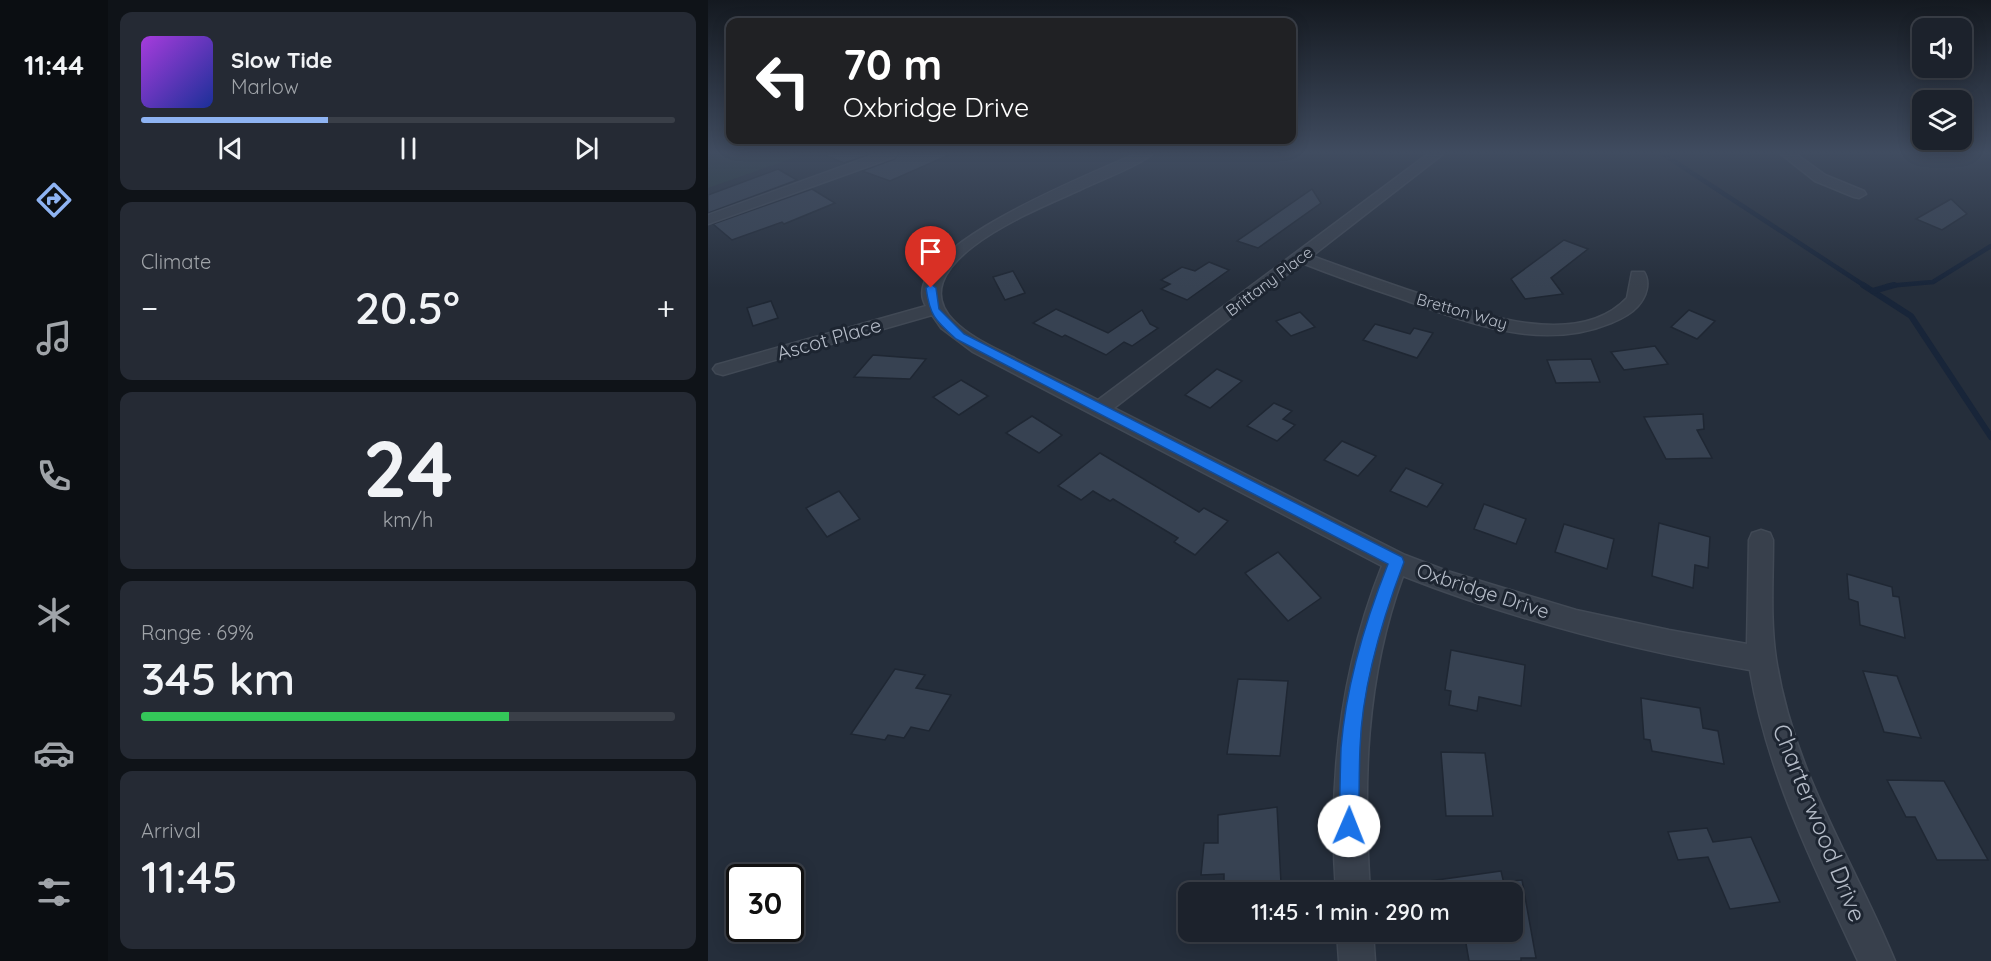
<!DOCTYPE html>
<meta charset="utf-8">
<style>
body{margin:0;font-family:Quicksand,sans-serif;background:#252a34;color:#f1f3f6;height:100vh;display:flex;flex-direction:column;font-size:22px;white-space:nowrap}
*{box-sizing:border-box;margin:0}
p{font-size:20px;color:#a0a4a9}
.icon{flex:none;width:33px;height:33px;fill:none;stroke:currentColor;stroke-width:2;stroke-linecap:round;stroke-linejoin:round}
.map{position:relative;flex:1;overflow:hidden}
.side{display:flex;flex-direction:column;gap:12px;padding:12px;background:#0f1318;width:600px}
.side>*{flex:none}
.banner{position:absolute;left:18px;top:18px;width:570px;height:126px;border-radius:12px;box-shadow:0 3px 15px #0003,0 0 0 2px #3a3f48;background:#202124;color:#fff;overflow:hidden}
.buttons{position:absolute;left:1204px;top:18px;display:grid;gap:12px}
.buttons a{display:grid;place-items:center;width:60px;height:60px;border-radius:12px;background:#1c222c;box-shadow:0 3px 15px #0003,0 0 0 2px #3a3f48;font-size:30px}
.speed{position:absolute;left:18px;top:864px;display:flex;gap:12px;font-size:30px;font-weight:700;text-align:center}
.speed>*{display:grid;place-content:center;width:78px;height:78px;border-radius:50%;background:#1c222c;box-shadow:0 3px 15px #0003,0 0 0 2px #3a3f48;line-height:1}
.speed .limit{border:3px solid #111;border-radius:9px;background:#fff;color:#111}
.pin{position:absolute;display:grid;place-items:center;width:51px;height:51px;color:#fff;margin:-62px -26px;border-radius:50% 50% 50% 0;rotate:-45deg;box-shadow:0 0 6px #0007}
.pin .icon{rotate:45deg}
.me{position:absolute;width:66px;margin:-33px;rotate:1deg;stroke-linejoin:round;filter:drop-shadow(0 0 4px #0008)}
.turn{display:flex;align-items:center;gap:21px;height:126px;padding:0 18px;font-size:27px}
.turn .icon{width:78px;height:78px;stroke-width:2.5}
.turn b{display:block;font-size:42px;line-height:51px}
.big{font-size:45px;font-weight:600;line-height:1.1}
.side .widget{flex:1;display:flex;flex-direction:column;justify-content:center;gap:9px;min-width:0;padding:0 21px;border-radius:12px;background:#252a34}
.side .dial{align-items:center;gap:0}
.dial b{font-size:78px;line-height:1}
.song{display:flex;align-items:center;gap:18px}
.cover{width:72px;height:72px;border-radius:9px;background:linear-gradient(135deg,hsl(280 70% 55%),hsl(230 70% 35%))}
.played{height:6px;border-radius:3px;background:linear-gradient(90deg,#8eb3f2 35%,#3a3f48 35%)}
.keys{display:flex;justify-content:space-around;direction:ltr}
.heat{display:flex;justify-content:space-between;align-items:center;font-size:33px;direction:ltr}
.charge{height:9px;border-radius:4px;background:linear-gradient(90deg,#34c759 69%,#3a3f48 0)}
.trip{position:absolute;left:470px;top:882px;width:345px;height:60px;border-radius:12px;background:#1c222c;box-shadow:0 3px 15px #0003,0 0 0 2px #3a3f48;font-weight:600;line-height:60px;text-align:center}
main{display:flex;flex:1;min-height:0}
.dock{display:flex;flex-direction:column;width:108px;justify-content:space-around;align-items:center;background:#0b0e12;color:#a0a4a9}
.dock .icon{width:42px;height:42px}
.dock .active{color:#8eb3f2}
.dock b{font-size:27px;color:#f1f3f6}
.map>svg:first-child{display:block}
.green{fill:#263a3c}
.lines{fill:none;stroke-linecap:round;stroke-linejoin:round}
.stream-far1{stroke:#182539;stroke-width:4.5}
.stream{stroke:#182539;stroke-width:6}
.building{fill:#374252;stroke:#1f2733;stroke-width:1.5}
.minor-casing{stroke:#414955;stroke-width:3}
.minor{fill:#38404c;fill-rule:evenodd}
.route{fill:#1a73e8;stroke:#114b97;stroke-width:1.5}
.labels{text-anchor:middle;stroke-width:6;stroke-linejoin:round;paint-order:stroke}
.far-street-label{font-size:16px;fill:#b4bbc7;stroke:#1d2531}
.street-label{font-size:20px;fill:#b4bbc7;stroke:#1d2531}
.near-street-label{font-size:24px;fill:#b4bbc7;stroke:#1d2531}
</style>
<main>
<nav class="dock">
<b>11:44</b>
<svg class="icon active" aria-label="directions" viewBox="0 0 24 24"><path d="M12 3l9 9-9 9-9-9zM9 14v-3h6M13 9l2 2-2 2"/></svg>
<svg class="icon" aria-label="music" viewBox="0 0 24 24"><path d="M9 18V5l10-2v13"/><circle cx="6" cy="18" r="3"/><circle cx="16" cy="16" r="3"/></svg>
<svg class="icon" aria-label="phone" viewBox="0 0 24 24"><path d="M5 4h4l2 5-3 2q2 4 5 5l2-3 5 2v4C11 20 4 13 5 4z"/></svg>
<svg class="icon" aria-label="climate" viewBox="0 0 24 24"><path d="M12 3v18M4 7l16 10M4 17L20 7"/></svg>
<svg class="icon" aria-label="car" viewBox="0 0 24 24"><path d="M5 17H2v-5l4-1 3-4h7l3 4 3 1v5h-3M9 17h6M6 11h13"/><circle cx="7" cy="17" r="2"/><circle cx="17" cy="17" r="2"/></svg>
<svg class="icon" aria-label="filters" viewBox="0 0 24 24"><path d="M4 7h16M4 17h16"/><circle cx="9" cy="7" r="2"/><circle cx="15" cy="17" r="2"/></svg>
</nav>
<section class="side">
<div class="widget">
<div class="song"><i class="cover"></i><div><b>Slow Tide</b><p>Marlow</p></div></div>
<div class="played"></div>
<div class="keys"><svg class="icon" aria-label="previous" viewBox="0 0 24 24"><path d="M18 5L8 12l10 7zM5 5v14"/></svg><svg class="icon" aria-label="pause" viewBox="0 0 24 24"><path d="M8 5v14M16 5v14"/></svg><svg class="icon" aria-label="next" viewBox="0 0 24 24"><path d="M6 5l10 7-10 7zM19 5v14"/></svg></div>
</div>
<div class="widget"><p>Climate</p>
<div class="heat"><a>−</a><b class="big">20.5°</b><a>+</a></div>
</div>
<div class="widget dial"><b>24</b><p>km/h</p></div>
<div class="widget"><p>Range · 69%</p><b class="big">345 km</b><div class="charge"></div></div>
<div class="widget"><p>Arrival</p><b class="big">11:45</b></div>
</section>
<div class="map">
<svg width="1283" height="961" viewBox="0 0 1283 961">
<rect width="100%" height="100%" fill="#252e3b"/>
<polygon class="green" points="0,154 86,154 91,156 0,188"/>
<g class="lines">
<g class="stream-far1">
<polyline points="955,154 1157,286"/>
<polyline points="1179,286 1225,282 1283,246"/>
</g>
<g class="stream">
<polyline points="1155,285 1203,316 1283,437"/>
<polyline points="1165,291 1186,285"/>
</g>
</g>
<g class="building">
<polygon points="114,154 163,154 136,163"/>
<polygon points="190,154 241,154 241,155 182,181 154,171 187,159"/>
<polygon points="70,169 89,180 0,213 0,195"/>
<polygon points="104,189 127,203 76,224 74,222 24,240 5,224"/>
<polygon points="604,189 613,203 550,248 529,241"/>
<polygon points="1243,199 1259,214 1234,230 1208,219"/>
<polygon points="856,240 880,249 843,278 855,294 817,299 803,279"/>
<polygon points="501,262 521,270 479,300 453,289 462,284 453,280 474,267 487,271"/>
<polygon points="305,271 317,293 297,300 285,277"/>
<polygon points="63,301 70,318 45,326 39,308"/>
<polygon points="348,309 400,333 434,310 442,324 450,328 424,346 416,342 398,355 357,335 354,337 325,323"/>
<polygon points="981,310 1007,321 989,339 963,327"/>
<polygon points="592,312 607,327 583,336 568,321"/>
<polygon points="667,324 702,334 706,328 725,333 709,358 655,340"/>
<polygon points="947,346 960,364 916,370 903,352"/>
<polygon points="165,355 218,359 202,379 146,377"/>
<polygon points="883,359 892,382 848,383 839,360"/>
<polygon points="509,369 534,381 502,408 477,395"/>
<polygon points="253,380 280,396 251,415 225,397"/>
<polygon points="566,403 584,411 575,419 587,425 569,441 539,426"/>
<polygon points="995,414 996,429 989,430 1004,458 958,459 936,417"/>
<polygon points="324,416 354,435 331,453 298,433"/>
<polygon points="634,441 668,456 650,476 616,460"/>
<polygon points="392,453 491,512 496,508 520,521 487,555 466,542 470,538 405,499 402,501 385,491 373,500 350,486"/>
<polygon points="698,468 735,484 719,507 682,491"/>
<polygon points="131,491 152,519 119,537 98,508"/>
<polygon points="776,504 818,519 808,544 766,529"/>
<polygon points="951,523 1002,537 1000,568 987,565 985,588 944,576"/>
<polygon points="856,524 906,539 899,569 847,552"/>
<polygon points="570,552 613,598 580,621 537,573"/>
<polygon points="1139,574 1184,587 1185,596 1191,597 1197,638 1152,625 1150,602 1141,599"/>
<polygon points="743,650 817,665 813,706 771,697 769,711 741,705 743,691 737,690"/>
<polygon points="187,669 217,675 208,688 243,695 221,731 203,727 196,738 180,735 177,740 143,734"/>
<polygon points="1155,671 1189,676 1213,738 1176,732"/>
<polygon points="530,679 580,681 572,756 519,754"/>
<polygon points="933,698 992,708 995,728 1010,731 1016,764 944,751 942,740 936,739"/>
<polygon points="733,752 777,753 785,816 738,816"/>
<polygon points="1179,780 1236,781 1280,860 1229,860 1207,817 1198,817"/>
<polygon points="569,807 573,883 516,892 516,874 493,875 496,843 510,843 510,815"/>
<polygon points="999,828 1005,842 1043,837 1072,902 1022,909 1000,857 970,860 960,832"/>
<polygon points="793,871 798,892 723,892 722,881"/>
<polygon points="814,880 828,958 813,958 813,961 761,961 756,932 804,932 804,881"/>
</g>
<g class="lines">
<g class="minor-casing">
<g id="minor">
<polygon points="169,154 188,154 186,157 0,224 0,215"/>
<path d="M 427,154 L 444,154 C 433,165 390,181 374,189 C 337,206 188,263 246,321 C 263,338 287,348 308,359 C 335,373 363,386 390,400 L 720,154 L 735,154 L 604,256 C 636,268 668,279 700,290 C 759,310 867,353 919,298 L 924,272 L 936,272 C 943,283 938,297 930,306 C 923,314 913,319 903,323 C 833,352 761,323 694,299 C 661,288 627,276 594,263 L 406,408 L 697,555 L 739,571 L 868,610 L 961,630 L 1039,644 L 1041,540 L 1044,533 L 1053,530 L 1062,533 L 1065,540 C 1065,579 1062,620 1068,659 C 1086,774 1144,857 1187,961 L 1150,961 C 1106,867 1059,773 1042,670 C 923,650 807,620 695,576 C 657,679 655,784 662,892 L 628,892 C 620,781 632,671 674,566 L 265,352 L 233,328 L 224,315 L 15,375 L 8,373 L 5,369 L 8,365 L 218,306 C 184,250 391,171 427,154 Z"/>
<polygon points="1073,154 1088,154 1117,175 1156,191 1158,194 1151,198 1146,197 1107,181"/>
<polygon points="629,932 665,932 667,961 631,961"/>
</g>
</g>
<use href="#minor" class="minor"/>
</g>
<linearGradient id="sky" x2="0" y2="1"><stop stop-color="#141920"/><stop offset="0.53" stop-color="#404c60"/><stop offset="1" stop-color="#404c60" stop-opacity="0"/></linearGradient>
<rect width="1283" height="288" fill="url(#sky)"/>
<path class="route" d="M 223,284 L 228,288 L 231,309 L 256,334 L 694,557 L 696,562 C 674,620 654,685 652,748 C 651,774 651,800 651,826 L 648,833 L 641,836 L 634,833 L 631,826 C 632,800 632,774 633,748 C 638,685 657,622 680,564 L 248,339 C 227,320 222,316 218,288 Z"/>
<g class="labels">
<g class="far-street-label">
<text transform="translate(561 281) rotate(-37)" y="6">Brittany Place</text>
<text transform="translate(754 311) rotate(16)" y="6">Bretton Way</text>
</g>
<g class="street-label">
<text transform="translate(121 339) rotate(-16)" y="7">Ascot Place</text>
<text transform="translate(775 591) rotate(18)" y="7">Oxbridge Drive</text>
</g>
<g class="near-street-label">
<text transform="translate(1111 823) rotate(68)" y="8">Charterwood Drive</text>
</g>
</g>
</svg>
<div class="buttons">
<a><svg class="icon" aria-label="sound" viewBox="0 0 24 24"><path d="M4 9h4l5-4v14l-5-4H4zM17 9q2 3 0 6"/></svg></a>
<a><svg class="icon" aria-label="layers" viewBox="0 0 24 24"><path d="M12 4l9 5-9 5-9-5zM3 14l9 5 9-5"/></svg></a>
</div>
<div class="speed"><div class="limit">30</div></div>
<div class="pin" style="left:223px;top:288px;background:#d93025"><svg class="icon" aria-label="arrive" viewBox="0 0 24 24"><path d="M6 21V4h12l-3 4 3 4H6"/></svg></div>
<svg class="me" style="left:641px;top:826px" viewBox="-20 -20 40 40"><circle r="19" fill="#fff"/><path d="M0-13L10 11 0 6-10 11z" fill="#1a73e8"/></svg>
<div class="trip">11:45 · 1 min · 290 m</div>
<div class="banner">
<div class="turn"><svg class="icon" aria-label="left" viewBox="0 0 24 24"><path d="M17 20v-9H6M10 6l-5 5 5 5"/></svg><div><b>70 m</b>Oxbridge Drive</div></div>
</div>
</div>
</main>
